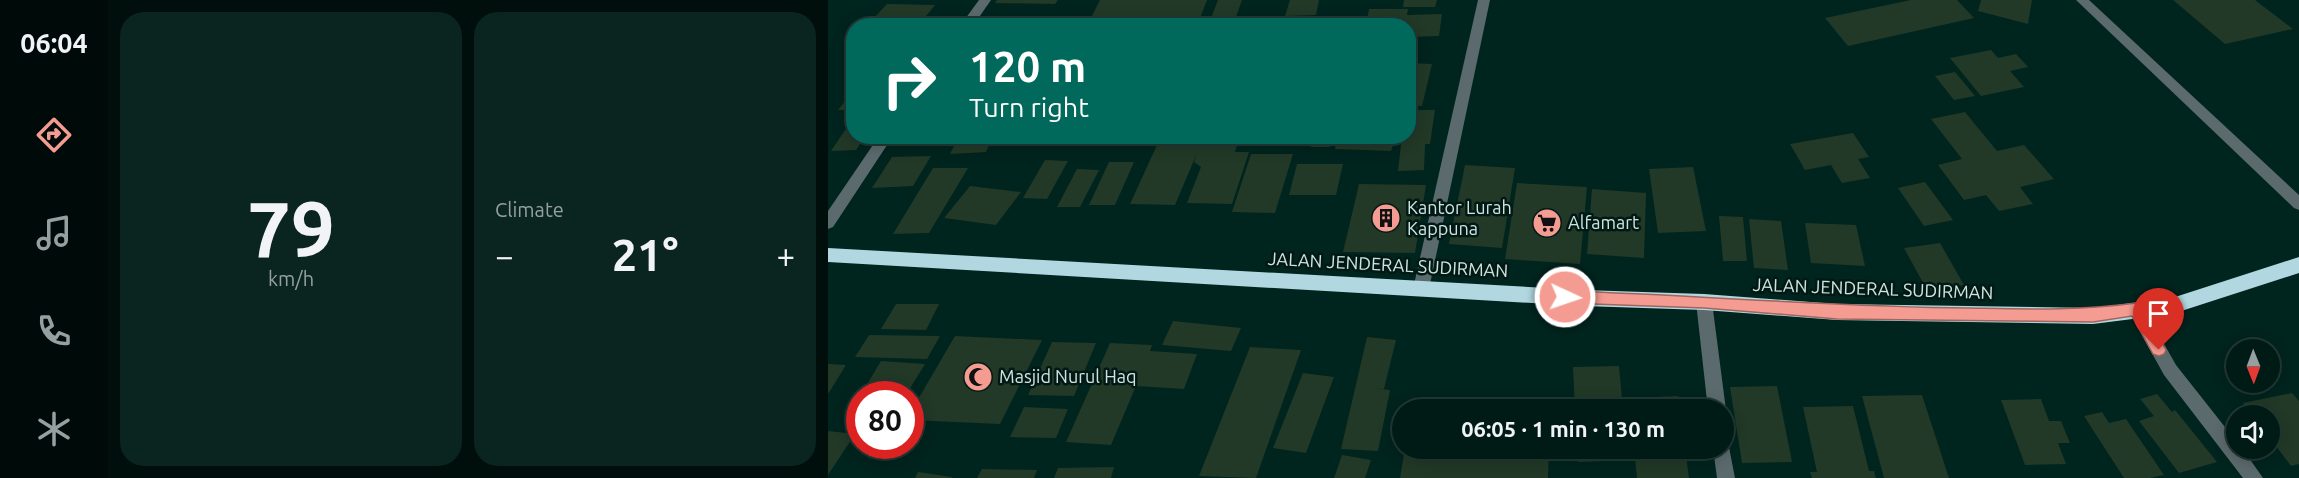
<!DOCTYPE html>
<meta charset="utf-8">
<style>
body{margin:0;font-family:Ubuntu,sans-serif;background:#0a241f;color:#f1f3f6;height:100vh;display:flex;flex-direction:column;font-size:22px;white-space:nowrap}
*{box-sizing:border-box;margin:0}
p{font-size:20px;color:#95a1a1}
.icon{flex:none;width:33px;height:33px;fill:none;stroke:currentColor;stroke-width:2;stroke-linecap:round;stroke-linejoin:round}
.map{position:relative;flex:1;overflow:hidden}
.drawer{display:flex;flex-direction:column;gap:12px;padding:12px;background:#000f0c;width:720px}
.drawer>*{flex:none}
.banner{position:absolute;left:18px;top:18px;width:570px;height:126px;border-radius:24px;box-shadow:0 3px 15px #0003,0 0 0 2px #223935;background:#00695c;color:#fff;overflow:hidden}
.needle{width:39px;rotate:179deg}
.tools{position:absolute;left:1398px;top:339px;display:grid;gap:12px}
.tools a{display:grid;place-items:center;width:54px;height:54px;border-radius:50%;background:#001b16;box-shadow:0 3px 15px #0003,0 0 0 2px #223935;font-size:30px}
.speed{position:absolute;left:18px;top:381px;display:flex;gap:12px;font-size:30px;font-weight:700;text-align:center}
.speed>*{display:grid;place-content:center;width:78px;height:78px;border-radius:50%;background:#001b16;box-shadow:0 3px 15px #0003,0 0 0 2px #223935;line-height:1}
.speed .limit{border:9px solid #d22;background:#fff;color:#111}
.pin{position:absolute;display:grid;place-items:center;width:51px;height:51px;color:#fff;margin:-62px -26px;border-radius:50% 50% 50% 0;rotate:-45deg;box-shadow:0 0 6px #0007}
.pin .icon{rotate:45deg}
.me{position:absolute;width:66px;margin:-33px;rotate:93deg;stroke-linejoin:round;filter:drop-shadow(0 0 4px #0008)}
.turn{display:flex;align-items:center;gap:21px;height:126px;padding:0 24px;font-size:27px}
.turn .icon{width:78px;height:78px;stroke-width:2.5}
.turn b{display:block;font-size:42px;line-height:51px}
.big{font-size:45px;font-weight:700;line-height:1.1}
.drawer .tile{flex:1;display:flex;flex-direction:column;justify-content:center;gap:9px;min-width:0;padding:0 21px;border-radius:24px;background:#0a241f}
.drawer .dial{align-items:center;gap:0}
.dial b{font-size:78px;line-height:1}
.heat{display:flex;justify-content:space-between;align-items:center;font-size:33px;direction:ltr}
.drawer .tiles{flex:1;display:grid;gap:12px;grid-template-columns:repeat(2,1fr)}
.trip{position:absolute;left:564px;top:399px;width:342px;height:60px;border-radius:30px;background:#001b16;box-shadow:0 3px 15px #0003,0 0 0 2px #223935;font-weight:700;line-height:60px;text-align:center}
main{display:flex;flex:1;min-height:0}
.menu{display:flex;flex-direction:column;width:108px;justify-content:space-around;align-items:center;background:#000b09;color:#95a1a1}
.menu .icon{width:42px;height:42px}
.menu .on{color:#f59c92}
.menu b{font-size:27px;color:#f1f3f6}
.map>svg:first-child{display:block}
.building{fill:#223927}
.lines{fill:none;stroke-linecap:round;stroke-linejoin:round}
.minor{fill:#5b6a6d;fill-rule:evenodd}
.highway{fill:#b1d8e0;fill-rule:evenodd}
.route{fill:#f59c92;stroke:#9f655f;stroke-width:1.5}
.labels{text-anchor:middle;stroke-width:5;stroke-linejoin:round;paint-order:stroke}
.poi-label{font-size:18px;fill:#d0e4df;stroke:#001915;text-anchor:start}
.street-label{font-size:18px;fill:#d0e4df;stroke:#001915}
</style>
<main>
<nav class="menu">
<b>06:04</b>
<svg class="icon on" aria-label="directions" viewBox="0 0 24 24"><path d="M12 3l9 9-9 9-9-9zM9 14v-3h6M13 9l2 2-2 2"/></svg>
<svg class="icon" aria-label="music" viewBox="0 0 24 24"><path d="M9 18V5l10-2v13"/><circle cx="6" cy="18" r="3"/><circle cx="16" cy="16" r="3"/></svg>
<svg class="icon" aria-label="phone" viewBox="0 0 24 24"><path d="M5 4h4l2 5-3 2q2 4 5 5l2-3 5 2v4C11 20 4 13 5 4z"/></svg>
<svg class="icon" aria-label="climate" viewBox="0 0 24 24"><path d="M12 3v18M4 7l16 10M4 17L20 7"/></svg>
</nav>
<section class="drawer">
<div class="tiles">
<div class="tile dial"><b>79</b><p>km/h</p></div>
<div class="tile"><p>Climate</p>
<div class="heat"><a>−</a><b class="big">21°</b><a>+</a></div>
</div>
</div>
</section>
<div class="map">
<svg width="1471" height="478" viewBox="0 0 1471 478">
<rect width="100%" height="100%" fill="#00241e"/>
<g class="building">
<polygon points="169,0 230,0 227,4 167,3"/>
<polygon points="272,0 379,0 369,26 259,26"/>
<polygon points="390,0 414,0 408,17 383,18"/>
<polygon points="462,0 491,0 488,15 457,16"/>
<polygon points="576,0 609,0 607,7 575,7"/>
<polygon points="1083,0 1129,0 1146,18 1020,46 997,18"/>
<polygon points="1153,0 1204,0 1200,24 1150,11"/>
<polygon points="1345,0 1427,0 1465,29 1397,44"/>
<polygon points="59,4 107,5 94,21 45,19"/>
<polygon points="541,9 580,9 579,15 614,14 611,36 580,37 580,26 538,25"/>
<polygon points="1163,50 1170,58 1188,54 1200,67 1182,71 1196,87 1153,96 1122,58"/>
<polygon points="580,63 604,64 594,106 580,106"/>
<polygon points="1127,72 1147,96 1126,100 1107,76"/>
<polygon points="26,90 26,110 10,110"/>
<polygon points="580,110 607,110 602,144 597,144 596,170 570,171 574,136 580,136"/>
<polygon points="1137,112 1169,151 1196,145 1226,179 1192,187 1205,204 1171,211 1158,195 1136,200 1110,165 1134,159 1103,119"/>
<polygon points="17,130 26,130 26,136 37,136 28,150 3,151"/>
<polygon points="1025,133 1041,157 1030,159 1042,178 1014,183 1003,165 977,170 962,144"/>
<polygon points="131,136 165,136 158,152 122,154"/>
<polygon points="430,136 452,136 449,144 427,143"/>
<polygon points="486,136 505,136 502,147 483,147"/>
<polygon points="510,136 539,136 537,147 541,136 568,136 563,151 507,149"/>
<polygon points="375,139 411,139 407,152 421,152 404,204 359,203 373,167 366,162 369,153 347,205 302,204 329,145 372,146"/>
<polygon points="423,154 465,154 447,213 404,212"/>
<polygon points="103,156 85,186 44,188 64,157"/>
<polygon points="217,160 240,161 219,199 195,198"/>
<polygon points="281,162 306,162 287,205 261,205"/>
<polygon points="469,164 515,164 508,195 461,195"/>
<polygon points="637,165 687,168 674,248 621,244"/>
<polygon points="865,167 878,231 830,233 821,169"/>
<polygon points="105,168 140,168 101,233 65,234"/>
<polygon points="249,169 271,170 252,207 229,207"/>
<polygon points="1097,182 1125,220 1096,226 1070,188"/>
<polygon points="689,183 759,187 752,264 677,259"/>
<polygon points="531,184 598,185 587,253 515,252"/>
<polygon points="142,186 193,192 168,225 116,218"/>
<polygon points="764,189 818,193 816,258 759,254"/>
<polygon points="891,216 915,217 919,261 895,261"/>
<polygon points="921,219 953,221 960,270 926,268"/>
<polygon points="977,223 1028,225 1037,266 983,263"/>
<polygon points="1112,243 1136,285 1099,290 1076,248"/>
<polygon points="68,304 111,304 98,330 53,329"/>
<polygon points="345,321 413,328 403,351 334,345"/>
<polygon points="41,335 112,336 99,359 27,357"/>
<polygon points="127,336 214,340 172,424 82,420 82,413"/>
<polygon points="539,337 568,340 556,389 543,388 562,390 550,451 513,449"/>
<polygon points="224,342 268,343 246,396 200,395"/>
<polygon points="282,343 324,345 322,351 369,354 356,389 308,386 283,445 238,442"/>
<polygon points="422,347 473,350 428,478 371,476"/>
<polygon points="53,361 97,364 79,393 35,391"/>
<polygon points="0,364 18,365 0,394"/>
<polygon points="791,366 795,410 747,410 745,367"/>
<polygon points="475,373 506,377 478,453 445,448"/>
<polygon points="949,386 964,462 914,463 902,387"/>
<polygon points="1464,393 1471,401 1471,464 1463,466 1442,438 1442,416 1424,416 1415,403"/>
<polygon points="1329,394 1344,412 1347,410 1389,462 1351,473 1311,421 1326,416 1312,399"/>
<polygon points="1094,395 1121,478 1056,478 1034,396"/>
<polygon points="850,396 852,410 803,410 802,398"/>
<polygon points="584,398 722,401 722,410 583,410"/>
<polygon points="1213,399 1221,421 1233,421 1242,443 1230,443 1238,464 1197,465 1173,400"/>
<polygon points="1025,406 1041,471 1046,471 1048,478 984,478 982,472 989,472 975,407"/>
<polygon points="196,407 240,409 228,438 182,437"/>
<polygon points="1274,412 1281,423 1298,419 1336,475 1322,478 1296,478 1256,416"/>
<polygon points="0,431 27,434 0,475"/>
<polygon points="577,448 721,448 720,478 572,478"/>
<polygon points="749,448 798,448 799,460 750,462"/>
<polygon points="806,448 857,448 861,478 809,478"/>
<polygon points="514,455 543,460 537,478 506,478"/>
<polygon points="286,467 283,478 226,478 230,468"/>
<polygon points="154,469 209,470 206,478 149,478"/>
<polygon points="90,472 124,477 124,478 87,478"/>
</g>
<g class="lines">
<g class="minor">
<polygon points="151,0 163,0 145,26 132,26"/>
<polygon points="650,0 662,0 601,289 599,294 593,296 587,294 585,289"/>
<polygon points="1248,0 1261,0 1471,195 1471,210 1466,208"/>
<polygon points="51,136 65,136 5,227 0,229 0,211"/>
<polygon points="876,295 882,297 884,302 898,410 896,415 896,410 880,410 868,302 870,297"/>
<polygon points="1308,303 1314,305 1348,365 1408,441 1408,448 1414,448 1435,478 1415,478 1336,375 1300,310 1302,305"/>
<polygon points="896,440 900,442 907,478 889,478 885,448 896,448"/>
</g>
<polygon class="highway" points="0,248 755,290 876,294 1009,304 1265,308 1344,298 1471,257 1471,273 1344,314 1265,324 1009,320 876,310 755,306 0,262"/>
</g>
<path class="route" d="M 737,291 C 871,295 1006,307 1140,308 C 1197,309 1252,311 1308,303 L 1313,305 L 1338,350 L 1336,354 L 1331,356 L 1325,354 L 1304,316 L 1265,322 L 1009,319 L 876,308 L 737,303 L 732,301 L 729,297 L 732,292 Z"/>
<defs>
<g id="building-disc" transform="scale(1.5)"><circle r="9.5" fill="#f59c92" stroke="#001915"/><path d="M-4-6H4V6H1V3H-1V6H-4ZM-2.5-4.3h1.7v1.8h-1.7ZM.8-4.3h1.7v1.8H.8ZM-2.5-1h1.7V.8h-1.7ZM.8-1h1.7V.8H.8Z" fill="#111"/></g>
<g id="supermarket-disc" transform="scale(1.5)"><circle r="9.5" fill="#f59c92" stroke="#001915"/><path d="M-6-5.5h2.5l.6 2H6L4.5 2H-2.5L-4.4-4H-6ZM-1.5 3.2a1.3 1.3 0 1 0 .1 0ZM3 3.2a1.3 1.3 0 1 0 .1 0Z" fill="#111"/></g>
<g id="mosque-disc" transform="scale(1.5)"><circle r="9.5" fill="#f59c92" stroke="#001915"/><path d="M3.5-4.9A6 6 0 1 0 3.5 4.9A5 5 0 1 1 3.5-4.9Z" fill="#111"/></g>
</defs>
<g fill-rule="evenodd">
<use href="#building-disc" x="558" y="218"/>
<use href="#supermarket-disc" x="719" y="223"/>
<use href="#mosque-disc" x="150" y="377"/>
</g>
<g class="labels">
<g class="poi-label">
<text x="579" y="214">Kantor Lurah<tspan x="579" dy="21">Kappuna</tspan></text>
<text x="740" y="229">Alfamart</text>
<text x="171" y="383">Masjid Nurul Haq</text>
</g>
<g class="street-label">
<text transform="translate(560 265) rotate(3)" y="6">JALAN JENDERAL SUDIRMAN</text>
<text transform="translate(1045 289) rotate(2)" y="6">JALAN JENDERAL SUDIRMAN</text>
</g>
</g>
</svg>
<div class="tools">
<a><svg class="needle" viewBox="-14 -14 28 28"><path d="M0-13l5 13h-10z" fill="#e53935"/><path d="M0 13l5-13h-10z" fill="#95a1a1"/></svg></a>
<a><svg class="icon" aria-label="sound" viewBox="0 0 24 24"><path d="M4 9h4l5-4v14l-5-4H4zM17 9q2 3 0 6"/></svg></a>
</div>
<div class="speed"><div class="limit">80</div></div>
<div class="pin" style="left:1331px;top:350px;background:#d93025"><svg class="icon" aria-label="arrive" viewBox="0 0 24 24"><path d="M6 21V4h12l-3 4 3 4H6"/></svg></div>
<svg class="me" style="left:737px;top:297px" viewBox="-20 -20 40 40"><circle r="17" fill="#f59c92" stroke="#fff" stroke-width="3"/><path d="M0-11L8 9 0 5-8 9z" fill="#fff"/></svg>
<div class="trip">06:05 · 1 min · 130 m</div>
<div class="banner">
<div class="turn"><svg class="icon" aria-label="right" viewBox="0 0 24 24"><path d="M7 20v-9h11M14 6l5 5-5 5"/></svg><div><b>120 m</b>Turn right</div></div>
</div>
</div>
</main>
